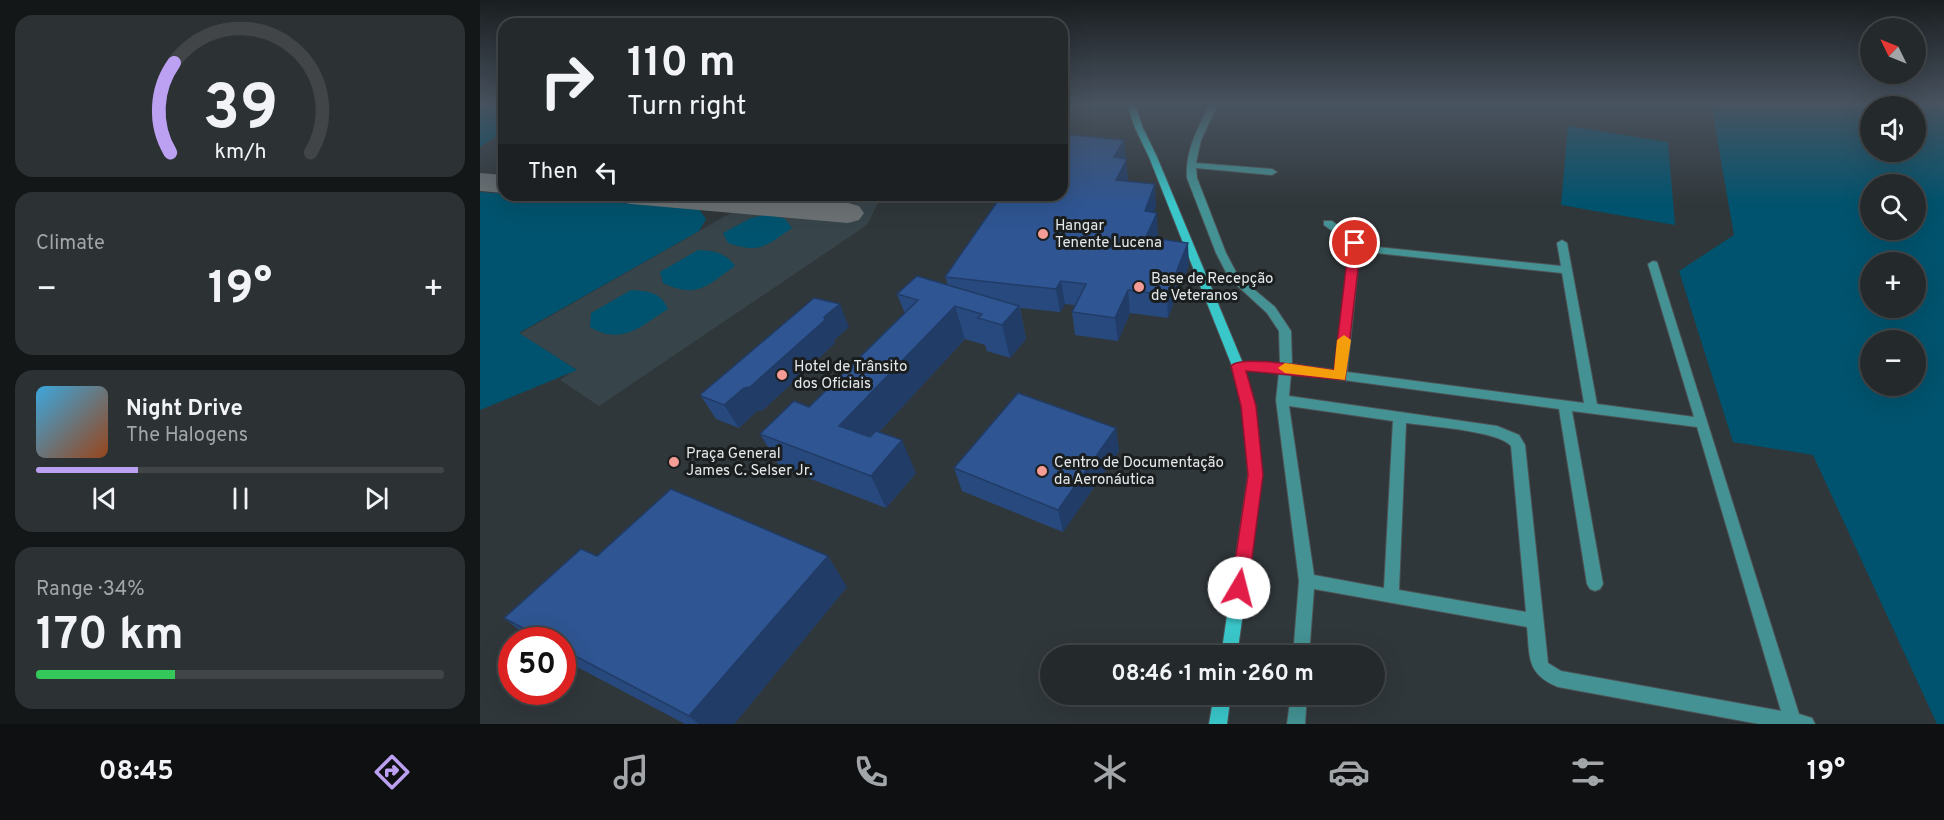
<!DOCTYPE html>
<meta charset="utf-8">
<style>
body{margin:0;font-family:Overpass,sans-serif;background:#2c3134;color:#f1f3f6;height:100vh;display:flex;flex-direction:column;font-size:22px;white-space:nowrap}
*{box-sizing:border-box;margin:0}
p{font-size:20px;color:#a3a6a9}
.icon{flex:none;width:33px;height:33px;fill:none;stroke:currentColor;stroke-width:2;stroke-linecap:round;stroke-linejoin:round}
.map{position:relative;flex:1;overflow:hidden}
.panel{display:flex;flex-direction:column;gap:15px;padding:15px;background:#141718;width:480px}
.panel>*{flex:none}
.top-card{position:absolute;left:18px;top:18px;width:570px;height:183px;border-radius:18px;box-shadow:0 6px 24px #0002,0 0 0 2px #414548;background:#24292c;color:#f1f3f6;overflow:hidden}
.needle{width:39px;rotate:313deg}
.fabs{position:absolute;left:1380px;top:18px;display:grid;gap:12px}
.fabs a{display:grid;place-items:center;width:66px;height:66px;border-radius:50%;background:#24292c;box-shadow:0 6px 24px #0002,0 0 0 2px #414548;font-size:30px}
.speed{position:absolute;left:18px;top:627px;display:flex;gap:12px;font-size:30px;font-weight:700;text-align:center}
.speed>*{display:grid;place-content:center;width:78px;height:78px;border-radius:50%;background:#24292c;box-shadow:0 6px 24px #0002,0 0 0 2px #414548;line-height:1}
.speed .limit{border:9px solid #d22;background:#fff;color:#111}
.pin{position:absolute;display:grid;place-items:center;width:51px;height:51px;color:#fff;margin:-26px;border:3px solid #fff;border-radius:50%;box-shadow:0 2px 6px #0007}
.me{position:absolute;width:66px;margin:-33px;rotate:8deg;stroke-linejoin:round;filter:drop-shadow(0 0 4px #0008)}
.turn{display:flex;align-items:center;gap:21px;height:126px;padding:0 30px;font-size:27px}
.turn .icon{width:78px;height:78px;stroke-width:2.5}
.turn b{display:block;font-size:42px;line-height:51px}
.then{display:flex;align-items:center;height:57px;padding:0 30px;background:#0003;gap:12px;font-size:22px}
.big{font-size:45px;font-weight:700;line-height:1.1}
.panel .widget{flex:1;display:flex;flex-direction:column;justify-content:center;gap:9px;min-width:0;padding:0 21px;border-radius:18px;background:#2c3134}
.panel .dial{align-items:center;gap:0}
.dial svg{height:156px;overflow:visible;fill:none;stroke:#414548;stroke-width:7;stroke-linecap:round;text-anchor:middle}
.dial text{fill:#f1f3f6;stroke:none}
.song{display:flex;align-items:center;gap:18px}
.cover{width:72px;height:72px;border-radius:9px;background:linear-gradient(135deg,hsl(200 70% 55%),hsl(20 70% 35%))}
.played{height:6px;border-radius:3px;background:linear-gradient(90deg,#bca0f2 25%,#414548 25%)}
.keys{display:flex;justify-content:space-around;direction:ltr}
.heat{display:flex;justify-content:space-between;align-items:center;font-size:33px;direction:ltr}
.charge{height:9px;border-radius:4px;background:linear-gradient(90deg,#34c759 34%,#414548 0)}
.trip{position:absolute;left:560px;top:645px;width:345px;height:60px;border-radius:30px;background:#24292c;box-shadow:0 6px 24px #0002,0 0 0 2px #414548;font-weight:700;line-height:60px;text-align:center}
.tab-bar{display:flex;height:96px;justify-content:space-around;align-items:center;background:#0e1012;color:#a3a6a9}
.tab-bar .icon{width:42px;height:42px}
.tab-bar .on{color:#bca0f2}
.tab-bar b{font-size:27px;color:#f1f3f6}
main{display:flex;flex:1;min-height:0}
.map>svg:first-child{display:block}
.built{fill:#37444a}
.green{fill:#00536e;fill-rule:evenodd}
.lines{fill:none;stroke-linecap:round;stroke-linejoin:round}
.taxiway{fill:#6c7274;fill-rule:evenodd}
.minor-casing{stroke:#4d5356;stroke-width:2}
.secondary-casing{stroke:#4d5356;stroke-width:2}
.minor{fill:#449294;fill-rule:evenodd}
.secondary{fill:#3ac7ca;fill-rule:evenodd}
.wall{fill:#28497e}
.shaded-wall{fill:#213c66}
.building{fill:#2f5592;stroke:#213c66;stroke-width:1.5}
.route{fill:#e11d48;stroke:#92132f;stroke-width:1.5}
.slow{fill:#f59e0b}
.poi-dot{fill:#f59c96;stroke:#1b1e1f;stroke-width:2}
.labels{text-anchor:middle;stroke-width:6;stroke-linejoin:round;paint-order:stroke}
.poi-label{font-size:15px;fill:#e5e9eb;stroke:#1b1e1f;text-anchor:start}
</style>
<main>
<section class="panel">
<div class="widget dial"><svg viewBox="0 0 100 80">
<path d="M14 69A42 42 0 1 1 86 69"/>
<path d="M14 69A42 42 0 0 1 16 23" stroke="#bca0f2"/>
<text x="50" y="56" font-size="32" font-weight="700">39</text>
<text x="50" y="72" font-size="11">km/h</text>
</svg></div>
<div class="widget"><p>Climate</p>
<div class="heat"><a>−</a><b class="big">19°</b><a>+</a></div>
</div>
<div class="widget">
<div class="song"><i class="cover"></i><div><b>Night Drive</b><p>The Halogens</p></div></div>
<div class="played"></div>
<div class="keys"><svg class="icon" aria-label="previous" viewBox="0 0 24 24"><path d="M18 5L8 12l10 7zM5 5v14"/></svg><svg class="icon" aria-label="pause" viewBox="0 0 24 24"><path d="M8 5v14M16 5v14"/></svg><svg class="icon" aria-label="next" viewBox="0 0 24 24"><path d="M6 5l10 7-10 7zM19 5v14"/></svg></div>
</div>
<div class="widget"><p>Range · 34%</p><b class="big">170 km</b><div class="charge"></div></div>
</section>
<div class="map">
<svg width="1464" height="724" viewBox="0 0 1464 724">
<rect width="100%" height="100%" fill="#30373a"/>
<polygon class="built" points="352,195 402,195 387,225 119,406 80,380 96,369 39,334 277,198 348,200"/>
<g class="green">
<polygon points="0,104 24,104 24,131 0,147"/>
<path d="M 1231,104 L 1464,104 L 1464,724 L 1457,724 L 1333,455 L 1253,442 L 1199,271 L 1254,235 ZM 1390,106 L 1436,106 L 1436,152 L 1390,152 ZM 1390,184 L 1436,184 L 1436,230 L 1390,230 ZM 1390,262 L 1436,262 L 1436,308 L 1390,308 ZM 1390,340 L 1436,340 L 1436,386 L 1390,386 Z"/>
<polygon points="1088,126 1188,142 1195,225 1081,205"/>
<polygon points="0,192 219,209 226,219 219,231 39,333 97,370 0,410"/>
<polygon points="236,195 352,195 348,200"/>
<path d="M 289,214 L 305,219 L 312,228 C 286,246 280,254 248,243 L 243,233 L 271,218 Z"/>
<path d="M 218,250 C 234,251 245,252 255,266 C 226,286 218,299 183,283 L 180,272 Z"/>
<path d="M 151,290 C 168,291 181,292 188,309 C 161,326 142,346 110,327 L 111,313 Z"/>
</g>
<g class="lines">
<g class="taxiway">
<polygon points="0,173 24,175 24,193 0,191"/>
<polygon points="135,195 265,195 368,203 379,206 384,213 379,220 368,223 151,204 140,202"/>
</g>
<g class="minor-casing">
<g id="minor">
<path d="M 730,104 L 738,104 L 721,140 L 716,163 L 792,169 L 797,172 L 792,175 L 716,168 L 717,178 L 746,253 L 758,276 L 795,307 L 811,331 L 812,364 L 855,370 L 870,244 L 844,225 L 844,221 L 852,221 L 879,241 L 897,247 L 1081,266 L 1077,243 L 1082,240 L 1087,243 L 1117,404 L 1214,417 L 1168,264 L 1173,261 L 1177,262 L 1319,714 L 1332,718 L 1335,724 L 1279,724 L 1078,687 C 1046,674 1050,657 1047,627 L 834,589 L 829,656 L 813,656 L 819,581 L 796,400 L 799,372 L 758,370 L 752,366 L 758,362 L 800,363 L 799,331 L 787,313 L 749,278 L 736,253 L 707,178 C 705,151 718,128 730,104 ZM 880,248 L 896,253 L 1082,273 L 1104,403 L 867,372 ZM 811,373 L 1079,409 L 1107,584 L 1110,589 L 1115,591 L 1120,589 L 1123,584 L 1092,411 L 1217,427 L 1301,711 L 1081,671 L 1068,663 L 1045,445 L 1039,435 L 1017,426 L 809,396 ZM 809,406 L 913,421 L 904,588 L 834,575 ZM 926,423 C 948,426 1019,431 1031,446 L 1046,612 L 919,590 Z"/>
<polygon points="811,694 827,694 825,724 807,724"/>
</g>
</g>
<g class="secondary-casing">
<g id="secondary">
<polygon points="647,104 655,104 663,128 677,157 764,366 775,406 782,475 757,656 741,656 768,475 763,406 752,366 669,157 655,128"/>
<polygon points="734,694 751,694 747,724 729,724"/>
</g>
</g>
<use href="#minor" class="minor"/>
<use href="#secondary" class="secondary"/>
</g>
<g class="wall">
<polygon points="644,140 648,181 676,206 674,212 678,235 677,238 709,265 688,318 650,313 638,341 595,335 592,312 595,305 585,304 580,312 540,308 546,339 530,358 507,351 505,345 485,339 399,432 436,473 406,508 300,467 280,434 329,407 425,314 417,294 468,285 465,277"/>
<polygon points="369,327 354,340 355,343 283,410 277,411 259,428 236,419 221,396"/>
<polygon points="636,428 639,451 583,532 482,491 474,468"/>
<polygon points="117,556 367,587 254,724 205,724 82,659 82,640 52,640 24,618"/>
</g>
<g class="shaded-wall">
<polygon points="644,140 648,180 638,202 634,157"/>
<polygon points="675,184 676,206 667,234 665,211"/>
<polygon points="677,213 678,235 667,260 666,237"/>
<polygon points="708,243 709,265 688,318 687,295"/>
<polygon points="581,281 585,304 580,312 576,289"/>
<polygon points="648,290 650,313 638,341 635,318"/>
<polygon points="360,304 369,327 354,340 355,343 283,410 277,411 259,428 244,405"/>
<polygon points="475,306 485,339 375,458 359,426"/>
<polygon points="539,306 546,339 530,358 522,325"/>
<polygon points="636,428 639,451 583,532 578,510"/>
<polygon points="422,440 436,473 406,508 391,476"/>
<polygon points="348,556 367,587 254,724 219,724 209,716"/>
</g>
<g class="building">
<polygon points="582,134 644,140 634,157 647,159 636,180 675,184 665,211 677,213 666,237 708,243 687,295 648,290 635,318 592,312 606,284 581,281 576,289 465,277 522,195 582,195"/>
<polygon points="437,276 539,306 522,325 498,318 502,314 475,306 359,426 390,437 396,431 422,440 391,476 280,434 314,401 329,407 438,300 417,294"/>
<polygon points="334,298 360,304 344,317 345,320 270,387 264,388 244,405 221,396 221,394"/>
<polygon points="538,393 636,428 578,510 474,468"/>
<polygon points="191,489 348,556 209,716 82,649 82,640 66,640 24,618 101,549 117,556"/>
</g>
<linearGradient id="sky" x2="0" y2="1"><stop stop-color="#1a1e20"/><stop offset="0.51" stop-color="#485360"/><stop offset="1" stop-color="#485360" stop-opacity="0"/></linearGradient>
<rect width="1464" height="205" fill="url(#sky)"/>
<path class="route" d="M 875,239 L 881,243 L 865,380 L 766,371 L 776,406 L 783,475 L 768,588 L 766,594 L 759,596 L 753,594 L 751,588 L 768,475 L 761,406 L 751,366 C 760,354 837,368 854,370 L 869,243 Z"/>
<polygon class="slow" points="864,335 871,340 865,380 805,373 798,368 805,363 854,370 857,340"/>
<g class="poi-dot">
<circle cx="563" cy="234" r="6"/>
<circle cx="659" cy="287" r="6"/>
<circle cx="302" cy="375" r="6"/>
<circle cx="194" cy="462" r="6"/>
<circle cx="562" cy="471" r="6"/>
</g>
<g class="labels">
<g class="poi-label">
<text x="575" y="230">Hangar<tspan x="575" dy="17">Tenente Lucena</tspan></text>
<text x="671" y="283">Base de Recepção<tspan x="671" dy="17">de Veteranos</tspan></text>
<text x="314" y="371">Hotel de Trânsito<tspan x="314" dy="17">dos Oficiais</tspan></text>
<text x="206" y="458">Praça General<tspan x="206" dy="17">James C. Selser Jr.</tspan></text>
<text x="574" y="467">Centro de Documentação<tspan x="574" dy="17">da Aeronáutica</tspan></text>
</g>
</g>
</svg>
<div class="fabs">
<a><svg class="needle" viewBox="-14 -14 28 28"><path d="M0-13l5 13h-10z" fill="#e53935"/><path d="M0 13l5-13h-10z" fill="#a3a6a9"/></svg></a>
<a><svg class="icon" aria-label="sound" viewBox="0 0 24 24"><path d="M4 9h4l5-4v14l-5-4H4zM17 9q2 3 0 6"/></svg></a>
<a><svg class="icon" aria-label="search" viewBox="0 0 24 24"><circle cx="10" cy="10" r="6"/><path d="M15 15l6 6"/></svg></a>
<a>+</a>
<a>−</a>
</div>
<div class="speed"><div class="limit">50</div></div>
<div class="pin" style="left:875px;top:243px;background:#d93025"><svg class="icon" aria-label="arrive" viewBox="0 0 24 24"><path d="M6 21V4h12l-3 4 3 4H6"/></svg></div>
<svg class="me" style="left:759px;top:588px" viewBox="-20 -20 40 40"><circle r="19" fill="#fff"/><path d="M0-13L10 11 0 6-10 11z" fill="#e11d48"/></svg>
<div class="trip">08:46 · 1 min · 260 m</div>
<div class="top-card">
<div class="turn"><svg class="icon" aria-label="right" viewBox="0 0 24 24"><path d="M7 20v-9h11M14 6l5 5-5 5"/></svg><div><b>110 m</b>Turn right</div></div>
<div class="then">Then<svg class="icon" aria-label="left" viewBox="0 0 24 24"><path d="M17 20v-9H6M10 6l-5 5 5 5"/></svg></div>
</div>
</div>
</main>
<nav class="tab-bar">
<b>08:45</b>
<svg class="icon on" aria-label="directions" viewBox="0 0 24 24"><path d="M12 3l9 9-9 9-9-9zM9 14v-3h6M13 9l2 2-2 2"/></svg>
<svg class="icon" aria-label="music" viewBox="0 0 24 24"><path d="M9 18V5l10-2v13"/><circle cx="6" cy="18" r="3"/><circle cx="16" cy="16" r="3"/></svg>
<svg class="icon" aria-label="phone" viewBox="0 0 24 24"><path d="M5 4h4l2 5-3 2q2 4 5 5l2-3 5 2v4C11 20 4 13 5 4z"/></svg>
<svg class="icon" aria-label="climate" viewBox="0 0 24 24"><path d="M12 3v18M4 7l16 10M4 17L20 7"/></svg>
<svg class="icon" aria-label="car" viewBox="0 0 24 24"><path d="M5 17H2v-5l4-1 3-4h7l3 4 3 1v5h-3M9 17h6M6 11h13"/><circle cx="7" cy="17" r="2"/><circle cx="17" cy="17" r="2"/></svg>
<svg class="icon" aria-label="filters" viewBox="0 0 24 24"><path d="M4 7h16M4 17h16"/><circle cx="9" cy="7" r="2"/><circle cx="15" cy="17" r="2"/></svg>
<b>19°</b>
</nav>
